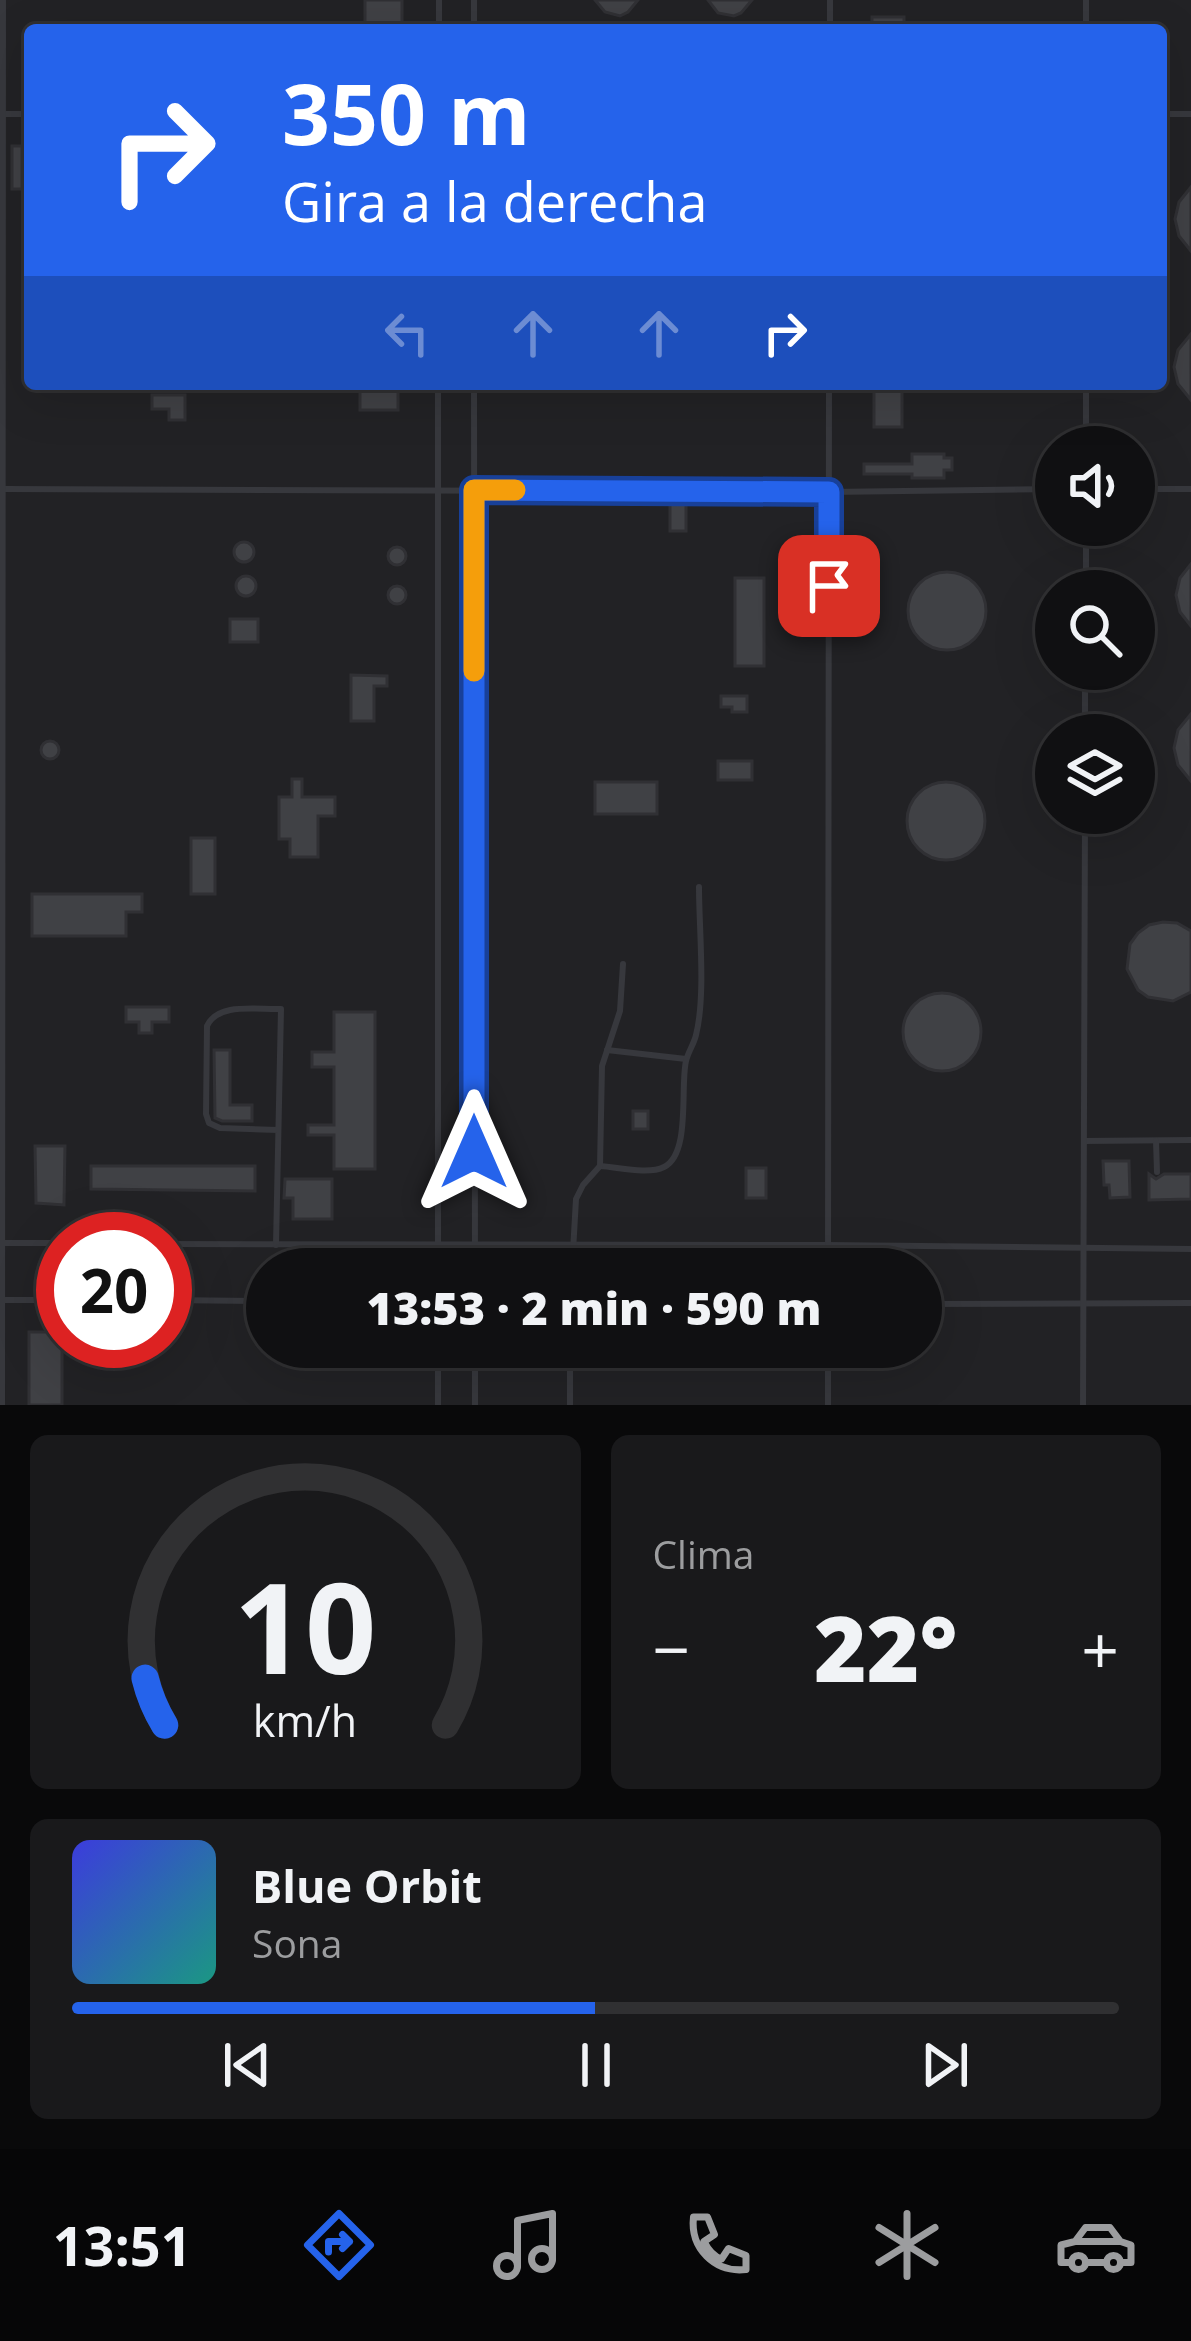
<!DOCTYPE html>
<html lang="es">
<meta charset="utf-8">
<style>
body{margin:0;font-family:"Open Sans",sans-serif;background:#19191b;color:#f1f3f6;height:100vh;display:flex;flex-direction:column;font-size:45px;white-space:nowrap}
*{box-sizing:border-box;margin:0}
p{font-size:39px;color:#9c9d9f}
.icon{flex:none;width:66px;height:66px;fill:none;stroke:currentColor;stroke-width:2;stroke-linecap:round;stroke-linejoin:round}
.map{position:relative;height:1405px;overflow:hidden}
.panel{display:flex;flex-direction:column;gap:30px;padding:30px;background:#09090a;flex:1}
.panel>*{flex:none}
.guide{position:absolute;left:24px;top:24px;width:1143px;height:366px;border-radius:12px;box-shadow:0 12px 48px #0002,0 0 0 3px #303032;background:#2563eb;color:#fff;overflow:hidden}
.controls{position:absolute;left:1035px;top:426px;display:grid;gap:24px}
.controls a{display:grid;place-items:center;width:120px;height:120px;border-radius:50%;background:#101012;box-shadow:0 12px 48px #0002,0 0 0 3px #303032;font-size:60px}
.speed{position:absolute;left:36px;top:1212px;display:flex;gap:24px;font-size:60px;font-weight:700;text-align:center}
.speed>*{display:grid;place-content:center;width:156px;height:156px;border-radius:50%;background:#101012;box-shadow:0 12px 48px #0002,0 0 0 3px #303032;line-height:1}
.speed .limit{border:18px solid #d22;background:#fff;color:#111}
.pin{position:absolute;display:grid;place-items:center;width:102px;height:102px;color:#fff;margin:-51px;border-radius:24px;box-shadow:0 6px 18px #0006}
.me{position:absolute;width:132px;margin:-66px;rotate:0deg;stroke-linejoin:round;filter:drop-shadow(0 0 9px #0008)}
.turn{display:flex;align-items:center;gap:42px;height:252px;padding:0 60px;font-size:54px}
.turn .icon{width:156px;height:156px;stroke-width:2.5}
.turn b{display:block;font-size:84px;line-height:102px}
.lanes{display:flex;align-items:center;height:114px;padding:0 60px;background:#0003;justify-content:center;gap:60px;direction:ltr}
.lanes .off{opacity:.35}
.big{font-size:90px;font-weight:800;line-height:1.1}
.panel .widget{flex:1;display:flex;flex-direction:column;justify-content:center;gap:18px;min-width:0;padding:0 42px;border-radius:18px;background:#19191b}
.panel .dial{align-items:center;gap:0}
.dial svg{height:312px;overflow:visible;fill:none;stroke:#303032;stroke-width:7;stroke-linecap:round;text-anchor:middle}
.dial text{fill:#f1f3f6;stroke:none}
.song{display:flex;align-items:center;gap:36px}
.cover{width:144px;height:144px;border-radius:18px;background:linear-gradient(135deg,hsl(240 70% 55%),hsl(170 70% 35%))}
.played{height:12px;border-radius:6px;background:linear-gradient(90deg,#2563eb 50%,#303032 50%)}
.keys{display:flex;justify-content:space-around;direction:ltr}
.heat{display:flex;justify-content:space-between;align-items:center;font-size:66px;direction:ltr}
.panel .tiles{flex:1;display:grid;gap:30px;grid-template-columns:1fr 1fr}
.widget:last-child{grid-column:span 2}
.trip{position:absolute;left:246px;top:1248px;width:696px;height:120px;border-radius:60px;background:#101012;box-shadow:0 12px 48px #0002,0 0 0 3px #303032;font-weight:800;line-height:120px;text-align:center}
.tabs{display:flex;height:192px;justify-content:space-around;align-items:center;background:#060607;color:#9c9d9f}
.tabs .icon{width:84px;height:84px}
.tabs .current{color:#2563eb}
.tabs b{font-size:54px;color:#f1f3f6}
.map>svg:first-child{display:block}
.built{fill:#222225;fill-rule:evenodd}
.building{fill:#404145;stroke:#303034;stroke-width:3}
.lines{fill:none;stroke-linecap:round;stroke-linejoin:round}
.lane{stroke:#37383d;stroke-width:6}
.route-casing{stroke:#184099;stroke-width:30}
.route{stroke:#2563eb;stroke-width:21}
.slow{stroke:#f59e0b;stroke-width:21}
</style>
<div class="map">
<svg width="1191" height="1405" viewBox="0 0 1191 1405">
<rect width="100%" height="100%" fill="#161618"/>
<path class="built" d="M 0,0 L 1191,0 L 1191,1405 L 0,1405 ZM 30,30 L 1161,30 L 1161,384 L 30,384 ZM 1056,447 L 1134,447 L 1134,525 L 1056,525 ZM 1056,591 L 1134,591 L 1134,669 L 1056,669 ZM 1056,735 L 1134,735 L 1134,813 L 1056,813 ZM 63,1239 L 165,1239 L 165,1341 L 63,1341 ZM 267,1269 L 921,1269 L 921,1347 L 267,1347 Z"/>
<g class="building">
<rect x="365" y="0" width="37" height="30"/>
<polygon points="595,0 638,0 628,12 620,16 605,12"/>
<polygon points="708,0 752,0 741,13 734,16 718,13"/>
<rect x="872" y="17" width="32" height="13"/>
<rect x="12" y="146" width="10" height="43"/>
<polygon points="1191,187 1191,251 1179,236 1175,219 1179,202"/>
<polygon points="1191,334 1191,400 1178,384 1174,367 1178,350"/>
<rect x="360" y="384" width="38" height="26"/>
<rect x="874" y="385" width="28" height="42"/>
<polygon points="152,395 185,395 185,420 169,420 169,409 152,409"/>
<polygon points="912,454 944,454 944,458 952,458 952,470 944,470 944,478 912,478 912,474 864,474 864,464 912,464"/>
<rect x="670" y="504" width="16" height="27"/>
<circle cx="244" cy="552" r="10"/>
<circle cx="397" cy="556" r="9"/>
<polygon points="1191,564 1191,626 1180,612 1176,595 1180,578"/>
<circle cx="947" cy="611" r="39"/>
<circle cx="246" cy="586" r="10"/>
<rect x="735" y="578" width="29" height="88"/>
<circle cx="397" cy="595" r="9"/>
<rect x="230" y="619" width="28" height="23"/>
<polygon points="351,675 387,676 387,686 374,686 374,721 351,721"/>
<polygon points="721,696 747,696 747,712 732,712 732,707 721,707"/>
<polygon points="1191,714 1191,781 1178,765 1174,748 1178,730"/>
<circle cx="50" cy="750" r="9"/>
<rect x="718" y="761" width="34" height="19"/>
<polygon points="292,779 302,779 302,797 335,797 335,816 318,816 318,857 290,857 290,839 279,839 279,797 292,797"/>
<circle cx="946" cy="821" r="39"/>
<rect x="595" y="782" width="62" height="32"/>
<rect x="191" y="838" width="24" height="56"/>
<polygon points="32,894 142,894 142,912 126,912 126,936 32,936"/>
<polygon points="1163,922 1177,923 1191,931 1191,992 1173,1001 1148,997 1138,990 1127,969 1130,944 1138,933 1149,925"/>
<circle cx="942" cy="1032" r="39"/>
<polygon points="126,1007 169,1007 169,1022 152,1022 152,1033 139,1033 139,1022 126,1022"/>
<polygon points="334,1012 375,1012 375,1169 334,1169 334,1135 308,1135 308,1125 334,1125 334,1067 312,1067 312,1052 334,1052"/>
<polygon points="214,1050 230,1050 230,1105 252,1105 252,1121 222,1121 215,1118"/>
<rect x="633" y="1111" width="15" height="18"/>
<polygon points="35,1146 65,1146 64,1205 36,1203"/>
<polygon points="1103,1161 1129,1161 1130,1197 1110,1198 1109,1185 1104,1185"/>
<polygon points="91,1166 255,1166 255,1191 91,1189"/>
<rect x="746" y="1168" width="20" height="30"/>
<polygon points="1149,1174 1156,1179 1164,1174 1191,1174 1191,1199 1149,1200"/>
<polygon points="285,1179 332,1179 332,1219 293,1219 293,1198 284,1198"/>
<rect x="29" y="1332" width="33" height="73"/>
</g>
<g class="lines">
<g class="lane">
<polyline points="474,0 474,30"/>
<polyline points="1086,0 1086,30"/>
<polyline points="439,30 439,0"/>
<polyline points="830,30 830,0"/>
<polyline points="4,114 30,114"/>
<polyline points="1161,114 1191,114"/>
<polyline points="474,384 475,1269"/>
<polyline points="1086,447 1086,384"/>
<polyline points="4,489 829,492 1056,489"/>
<polyline points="1134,489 1191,489"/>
<polyline points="1086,591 1086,525"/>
<polyline points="1085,735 1085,669"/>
<polyline points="607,1050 686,1059"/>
<polyline points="1084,1141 1191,1140"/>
<polyline points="1156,1141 1157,1172"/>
<path d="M 600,1166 C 618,1167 648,1175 664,1167 C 691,1154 680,1086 686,1061 C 688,1052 694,1044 696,1035 C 706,995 699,930 699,887"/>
<polyline points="1,1243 63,1243"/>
<polyline points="165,1244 828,1245 1191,1249"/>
<path d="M 276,1245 L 281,1009 C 257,1010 218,1002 207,1026 L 206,1114 L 209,1123 L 220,1128 L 278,1130"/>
<polyline points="438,1269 438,384"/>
<polyline points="572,1269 576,1199 583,1185 600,1166 602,1066 620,1011 623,964"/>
<polyline points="828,1269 829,384"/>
<polyline points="0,1300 63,1300"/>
<polyline points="165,1300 267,1301"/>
<polyline points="921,1304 1191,1303"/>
<polyline points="475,1347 475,1405"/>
<polyline points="2,1405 3,0"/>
<polyline points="438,1405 438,1347"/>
<polyline points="570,1405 570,1347"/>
<polyline points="828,1405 828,1347"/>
<polyline points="1083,1405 1085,813"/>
</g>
</g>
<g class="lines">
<g class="route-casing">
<polyline id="route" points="474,1152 474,490 829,492 829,586"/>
</g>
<use href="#route" class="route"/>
<polyline class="slow" points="474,671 474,490 515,490"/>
</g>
</svg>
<div class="controls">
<a><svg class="icon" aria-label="sound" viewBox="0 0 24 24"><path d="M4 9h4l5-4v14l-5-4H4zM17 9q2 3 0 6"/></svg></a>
<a><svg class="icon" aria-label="search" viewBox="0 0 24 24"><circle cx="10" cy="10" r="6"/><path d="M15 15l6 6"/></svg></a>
<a><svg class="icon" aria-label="layers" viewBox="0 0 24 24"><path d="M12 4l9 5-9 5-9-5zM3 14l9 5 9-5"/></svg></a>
</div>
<div class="speed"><div class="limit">20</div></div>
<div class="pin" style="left:829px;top:586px;background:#d93025"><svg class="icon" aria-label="arrive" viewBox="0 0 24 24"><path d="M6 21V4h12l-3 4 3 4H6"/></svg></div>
<svg class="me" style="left:474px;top:1152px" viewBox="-20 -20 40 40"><path d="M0-17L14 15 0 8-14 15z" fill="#2563eb" stroke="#fff" stroke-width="4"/></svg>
<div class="trip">13:53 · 2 min · 590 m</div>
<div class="guide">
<div class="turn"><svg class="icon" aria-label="right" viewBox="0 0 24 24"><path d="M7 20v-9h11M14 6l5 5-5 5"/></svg><div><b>350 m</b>Gira a la derecha</div></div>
<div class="lanes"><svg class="icon off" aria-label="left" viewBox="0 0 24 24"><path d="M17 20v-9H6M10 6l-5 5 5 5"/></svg><svg class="icon off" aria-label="ahead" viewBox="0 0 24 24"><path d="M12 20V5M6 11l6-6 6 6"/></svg><svg class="icon off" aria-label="ahead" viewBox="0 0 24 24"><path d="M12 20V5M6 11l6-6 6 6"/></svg><svg class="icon" aria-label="right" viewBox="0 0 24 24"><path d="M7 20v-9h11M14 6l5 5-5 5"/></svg></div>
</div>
</div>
<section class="panel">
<div class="tiles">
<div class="widget dial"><svg viewBox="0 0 100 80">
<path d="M14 69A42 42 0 1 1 86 69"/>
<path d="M14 69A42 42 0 0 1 9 57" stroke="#2563eb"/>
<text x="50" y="56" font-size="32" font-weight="700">10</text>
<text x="50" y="72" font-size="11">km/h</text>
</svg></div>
<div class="widget"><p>Clima</p>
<div class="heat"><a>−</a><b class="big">22°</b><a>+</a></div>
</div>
<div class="widget">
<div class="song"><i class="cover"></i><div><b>Blue Orbit</b><p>Sona</p></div></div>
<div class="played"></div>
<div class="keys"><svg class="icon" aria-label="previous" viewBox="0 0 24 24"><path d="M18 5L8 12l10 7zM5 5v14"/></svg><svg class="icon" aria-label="pause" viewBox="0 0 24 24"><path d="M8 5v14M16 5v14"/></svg><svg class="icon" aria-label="next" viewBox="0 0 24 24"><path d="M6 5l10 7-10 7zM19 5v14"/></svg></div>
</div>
</div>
</section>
<nav class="tabs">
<b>13:51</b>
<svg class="icon current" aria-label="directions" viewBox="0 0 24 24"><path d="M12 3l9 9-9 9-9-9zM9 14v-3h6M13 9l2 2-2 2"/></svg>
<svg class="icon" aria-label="music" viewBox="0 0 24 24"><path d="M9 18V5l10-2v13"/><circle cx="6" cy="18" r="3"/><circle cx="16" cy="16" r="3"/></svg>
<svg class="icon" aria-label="phone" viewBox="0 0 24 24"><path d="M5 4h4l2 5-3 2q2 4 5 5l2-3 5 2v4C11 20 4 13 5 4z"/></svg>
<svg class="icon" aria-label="climate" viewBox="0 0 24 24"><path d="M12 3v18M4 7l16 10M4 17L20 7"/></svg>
<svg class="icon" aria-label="car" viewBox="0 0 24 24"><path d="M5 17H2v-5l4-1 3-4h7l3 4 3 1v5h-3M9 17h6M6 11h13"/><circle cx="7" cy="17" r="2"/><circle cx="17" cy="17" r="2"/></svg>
</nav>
